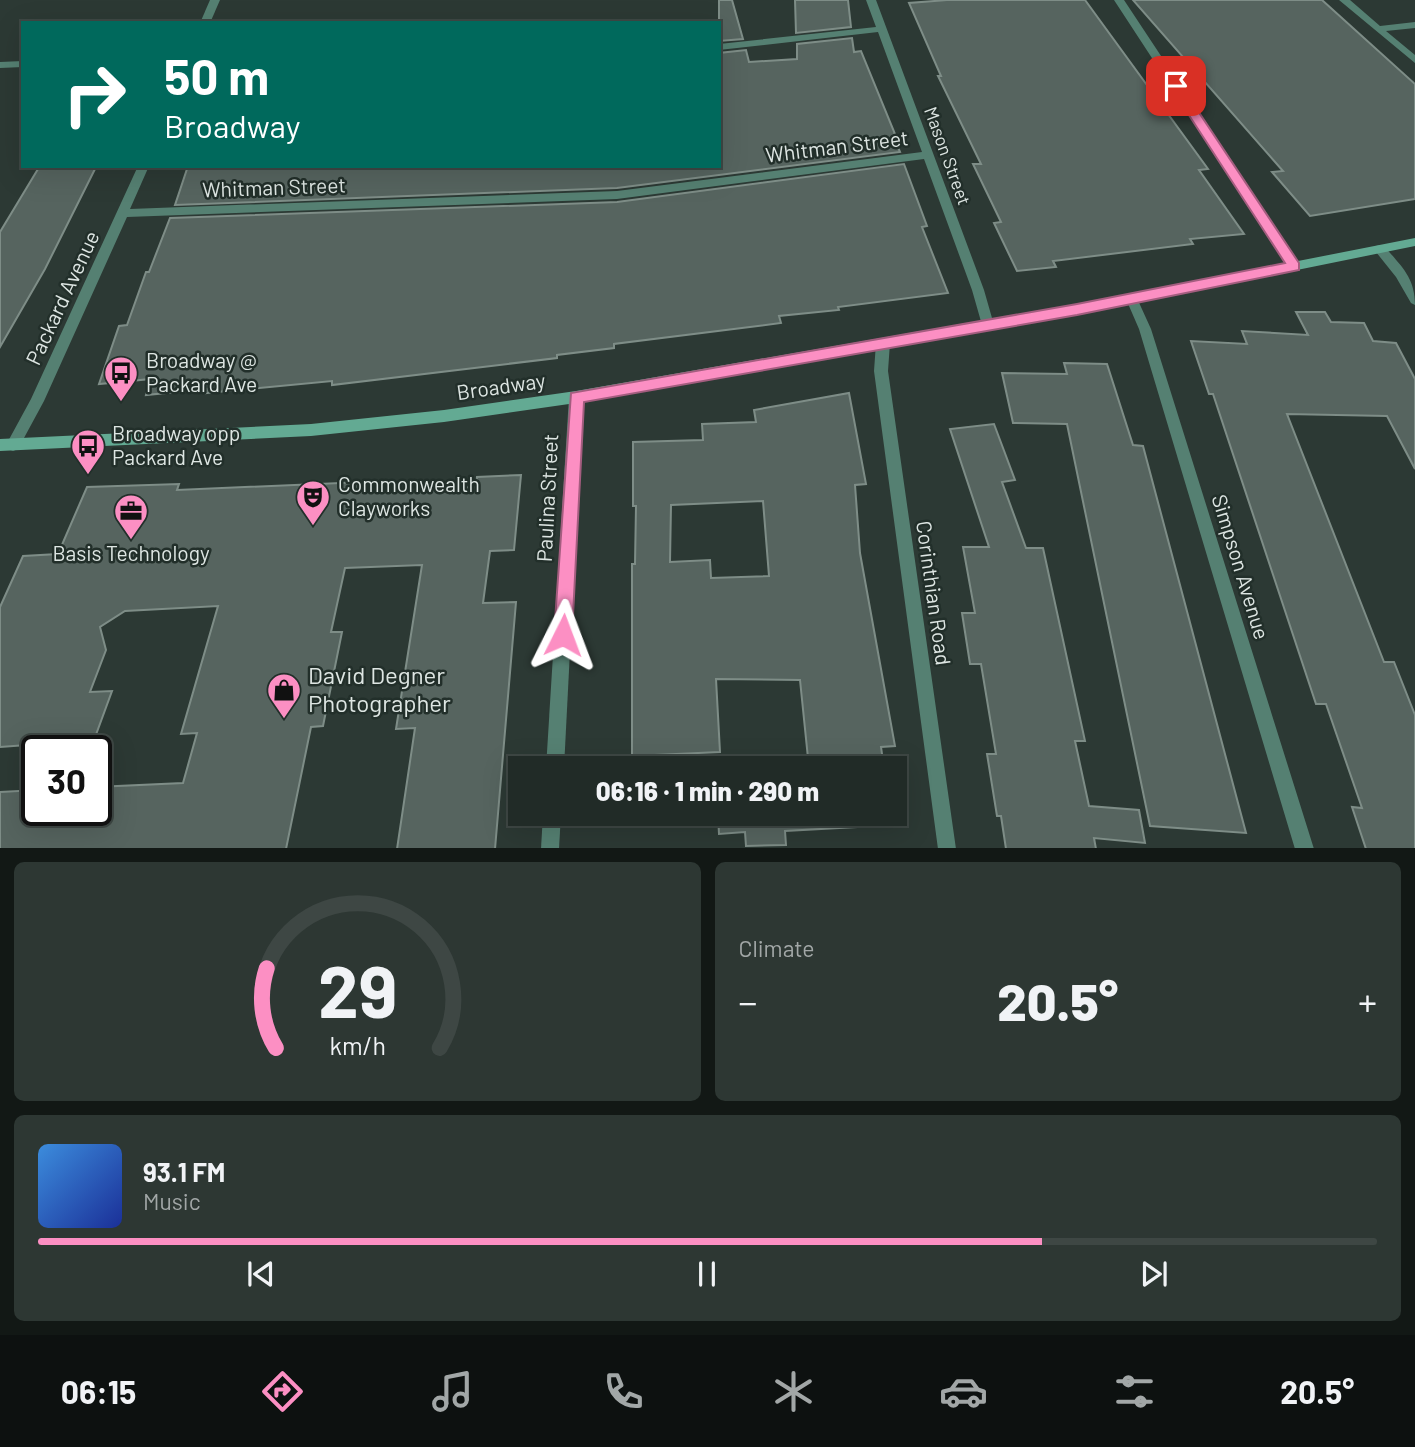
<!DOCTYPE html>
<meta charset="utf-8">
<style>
body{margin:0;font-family:Barlow,sans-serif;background:#2d3733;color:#f1f3f6;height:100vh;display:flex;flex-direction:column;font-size:26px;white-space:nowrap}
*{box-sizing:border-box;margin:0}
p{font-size:23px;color:#a2a7a7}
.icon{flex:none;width:38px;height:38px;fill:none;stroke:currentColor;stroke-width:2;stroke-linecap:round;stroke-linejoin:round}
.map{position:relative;height:848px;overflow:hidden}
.panel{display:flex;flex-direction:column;gap:14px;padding:14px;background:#121815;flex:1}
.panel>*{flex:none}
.guide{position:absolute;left:21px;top:21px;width:700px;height:147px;border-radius:0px;box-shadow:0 7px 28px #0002,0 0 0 2px #3e4744;background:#00695c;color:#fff;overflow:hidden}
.speed{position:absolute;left:21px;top:735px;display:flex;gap:14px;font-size:35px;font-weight:700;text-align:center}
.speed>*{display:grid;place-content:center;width:91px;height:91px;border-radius:50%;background:#212b27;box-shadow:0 7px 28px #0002,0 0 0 2px #3e4744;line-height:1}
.speed .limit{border:4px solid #111;border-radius:10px;background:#fff;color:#111}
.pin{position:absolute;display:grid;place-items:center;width:60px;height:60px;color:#fff;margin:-30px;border-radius:14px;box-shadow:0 4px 10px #0006}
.me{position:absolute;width:77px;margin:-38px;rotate:3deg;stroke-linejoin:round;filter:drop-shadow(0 0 5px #0008)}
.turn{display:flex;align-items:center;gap:24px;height:147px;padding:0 28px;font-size:32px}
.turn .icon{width:91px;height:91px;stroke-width:2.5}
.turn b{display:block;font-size:49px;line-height:60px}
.big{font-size:52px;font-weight:800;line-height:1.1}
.panel .widget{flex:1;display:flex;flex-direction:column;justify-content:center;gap:10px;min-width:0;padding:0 24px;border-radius:10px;background:#2d3733}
.panel .dial{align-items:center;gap:0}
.dial svg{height:182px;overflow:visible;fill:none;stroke:#3e4744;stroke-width:7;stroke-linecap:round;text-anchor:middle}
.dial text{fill:#f1f3f6;stroke:none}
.song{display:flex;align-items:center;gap:21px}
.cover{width:84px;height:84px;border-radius:10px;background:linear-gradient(135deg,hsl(210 70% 55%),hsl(230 70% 35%))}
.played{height:7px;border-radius:4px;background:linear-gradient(90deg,#fc8fc3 75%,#3e4744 75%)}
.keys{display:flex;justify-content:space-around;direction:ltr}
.heat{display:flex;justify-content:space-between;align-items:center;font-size:38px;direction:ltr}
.panel .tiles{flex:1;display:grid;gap:14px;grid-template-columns:1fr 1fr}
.widget:last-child{grid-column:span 2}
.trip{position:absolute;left:508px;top:756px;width:399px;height:70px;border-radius:0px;background:#212b27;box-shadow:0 7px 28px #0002,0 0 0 2px #3e4744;font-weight:800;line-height:70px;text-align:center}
.dock{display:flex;height:112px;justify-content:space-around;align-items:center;background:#0d1110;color:#a2a7a7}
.dock .icon{width:49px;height:49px}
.dock .selected{color:#fc8fc3}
.dock b{font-size:32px;color:#f1f3f6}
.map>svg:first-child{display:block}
.building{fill:#56645f;stroke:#7e8d87;stroke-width:2;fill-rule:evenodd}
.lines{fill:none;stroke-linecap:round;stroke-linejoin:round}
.street{fill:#558072;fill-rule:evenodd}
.secondary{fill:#63aa93;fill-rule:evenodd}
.route{fill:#fc8fc3;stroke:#a45d7f;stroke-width:2}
.labels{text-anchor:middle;stroke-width:5;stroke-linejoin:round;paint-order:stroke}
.far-street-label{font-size:18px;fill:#dee6e3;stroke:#222f2a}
.street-label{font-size:21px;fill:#dee6e3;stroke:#222f2a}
.poi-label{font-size:21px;fill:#dee6e3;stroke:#222f2a;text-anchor:start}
.near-poi-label{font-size:24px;fill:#dee6e3;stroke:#222f2a;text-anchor:start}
</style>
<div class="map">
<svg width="1415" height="849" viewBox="0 0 1415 849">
<rect width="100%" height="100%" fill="#2c3934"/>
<g class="building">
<polygon points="719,0 732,0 743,39 719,41"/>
<polygon points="795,0 848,0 851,27 796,33"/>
<polygon points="947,0 1085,0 1208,169 1199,170 1244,234 1190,239 1193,244 1053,261 1056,267 1017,271 994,223 1001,222 973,164 981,164 938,76 941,76 909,3"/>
<polygon points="1133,0 1322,0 1415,84 1415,199 1310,216 1272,172 1283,171"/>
<polygon points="852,38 854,52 861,51 895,134 893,135 900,152 617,188 175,205 188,166 719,166 719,53 746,50 749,62 797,59 797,44"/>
<polygon points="904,164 927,226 922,227 948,293 838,307 839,310 779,316 781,323 614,344 614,348 557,355 557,358 332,385 332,381 206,393 207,389 146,395 151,379 99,384 119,326 127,325 146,272 149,272 170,218 617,202"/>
<polygon points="96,167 45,269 0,347 0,232 38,169"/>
<polygon points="1296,312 1325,312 1331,322 1364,323 1373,341 1396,343 1415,379 1415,469 1387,416 1287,414 1384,662 1394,662 1415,715 1415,849 1366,849 1352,807 1362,808 1326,704 1316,704 1213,394 1209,394 1191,341 1247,344 1242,331 1308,335"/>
<polygon points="1064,363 1107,364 1133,445 1143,446 1246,833 1150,826 1067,424 1013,423 1002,373 1067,374"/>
<path d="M 849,393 L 866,484 L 855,485 L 860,553 L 895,746 L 881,747 L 884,768 L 809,768 L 800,680 L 716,679 L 720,752 L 632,756 L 632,564 L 635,564 L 636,506 L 633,506 L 633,442 L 703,440 L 702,424 L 756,422 L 754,410 ZM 763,501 L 769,576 L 711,578 L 710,560 L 670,562 L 671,505 Z"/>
<polygon points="994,424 1015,480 1002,482 1026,548 1043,548 1085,741 1075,741 1089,806 1139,810 1145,843 1094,838 1096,849 1006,849 1001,816 997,816 987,754 996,754 981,664 970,664 962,613 975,613 963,547 989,547 950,429"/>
<polygon points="521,475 514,550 490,551 483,603 516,602 495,849 397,849 415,728 396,729 422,565 345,568 331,632 342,632 323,726 311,727 286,849 0,849 0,792 37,790 37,810 96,810 96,787 183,783 197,733 181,734 218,606 125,611 100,627 106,650 90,692 112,691 94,740 0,747 0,607 23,556 58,554 87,487 179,484 177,490 363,482 361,492 476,487 477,477"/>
<polygon points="718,814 891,814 893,825 785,831 786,845 746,846 745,832 719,834"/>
</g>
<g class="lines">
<g class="street">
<polygon points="210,0 220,0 210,23 200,23"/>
<polygon points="866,0 876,0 984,290 994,325 993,329 988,330 982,325 972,290 924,159 617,199 127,217 44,401 18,449 13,451 8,449 6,445 31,399 138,166 149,166 130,209 617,191 922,152 878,32 719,50 719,44 876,27"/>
<polygon points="1114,0 1124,0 1298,263 1300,266 1298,269 1290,269"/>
<polygon points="1339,0 1350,0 1380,26 1415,22 1415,28 1386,31 1415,55 1415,63"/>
<polygon points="23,61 23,67 0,68 0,62"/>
<path d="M 1380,245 L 1384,246 C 1401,266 1415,277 1415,305 L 1411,303 L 1396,277 L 1376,252 L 1374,249 L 1376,246 Z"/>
<polygon points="1132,294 1136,296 1151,329 1314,849 1295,849 1139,329 1126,299"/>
<polygon points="883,338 890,343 888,371 956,849 938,849 874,371 876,343"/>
<polygon points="576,391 581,393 583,397 564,768 546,768 569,397 571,393"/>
<polygon points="543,814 561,814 559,849 541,849"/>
</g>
<polygon class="secondary" points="1415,238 1415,246 1100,310 576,403 444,422 311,436 0,451 0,439 311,424 444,410 576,391 1100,300"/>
</g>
<polygon class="route" points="1176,83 1180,84 1299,263 1299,270 1077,315 584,402 572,635 570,641 563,644 556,641 554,635 571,393 1077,304 1285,263 1170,86"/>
<defs>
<g id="bus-pin" transform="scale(1.75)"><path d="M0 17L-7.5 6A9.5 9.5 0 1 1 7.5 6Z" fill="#fc8fc3" stroke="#222f2a"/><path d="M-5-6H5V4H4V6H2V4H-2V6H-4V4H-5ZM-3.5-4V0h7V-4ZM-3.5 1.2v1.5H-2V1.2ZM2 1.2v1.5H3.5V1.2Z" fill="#111"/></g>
<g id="theatre-pin" transform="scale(1.75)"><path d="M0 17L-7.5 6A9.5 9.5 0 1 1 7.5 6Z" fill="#fc8fc3" stroke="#222f2a"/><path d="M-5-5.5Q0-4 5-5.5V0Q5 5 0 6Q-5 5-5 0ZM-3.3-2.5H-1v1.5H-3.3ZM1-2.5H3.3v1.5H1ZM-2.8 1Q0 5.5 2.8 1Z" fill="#111"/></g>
<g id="office-pin" transform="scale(1.75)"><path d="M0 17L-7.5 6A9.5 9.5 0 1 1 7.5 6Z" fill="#fc8fc3" stroke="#222f2a"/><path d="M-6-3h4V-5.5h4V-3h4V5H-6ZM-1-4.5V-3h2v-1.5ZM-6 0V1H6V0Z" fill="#111"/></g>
<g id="shop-pin" transform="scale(1.75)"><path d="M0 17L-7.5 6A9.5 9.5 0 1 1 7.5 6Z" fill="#fc8fc3" stroke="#222f2a"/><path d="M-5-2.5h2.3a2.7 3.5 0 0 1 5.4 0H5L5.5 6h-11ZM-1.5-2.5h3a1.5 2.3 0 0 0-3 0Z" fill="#111"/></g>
</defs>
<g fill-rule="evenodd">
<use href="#bus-pin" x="121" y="373"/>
<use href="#bus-pin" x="88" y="446"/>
<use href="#theatre-pin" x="313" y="497"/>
<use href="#office-pin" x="131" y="511"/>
<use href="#shop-pin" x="284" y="690"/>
</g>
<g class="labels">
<g class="far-street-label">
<text transform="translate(947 156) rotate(70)" y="6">Mason Street</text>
</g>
<g class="street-label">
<text transform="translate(837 147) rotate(-7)" y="7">Whitman Street</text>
<text transform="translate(274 188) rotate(-2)" y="7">Whitman Street</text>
<text transform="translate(63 298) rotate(-65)" y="7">Packard Avenue</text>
<text transform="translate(501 387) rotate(-8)" y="7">Broadway</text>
<text transform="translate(548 498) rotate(-87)" y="7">Paulina Street</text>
<text transform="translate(1240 567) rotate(73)" y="7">Simpson Avenue</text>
<text transform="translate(933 593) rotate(82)" y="7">Corinthian Road</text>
</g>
<g class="poi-label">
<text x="146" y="368">Broadway @<tspan x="146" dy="24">Packard Ave</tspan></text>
<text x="112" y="441">Broadway opp<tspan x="112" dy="24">Packard Ave</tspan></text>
<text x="338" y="492">Commonwealth<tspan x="338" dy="24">Clayworks</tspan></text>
<text x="131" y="561" text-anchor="middle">Basis Technology</text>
</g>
<g class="near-poi-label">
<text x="308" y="684">David Degner<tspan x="308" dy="28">Photographer</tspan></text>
</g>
</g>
</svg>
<div class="speed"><div class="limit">30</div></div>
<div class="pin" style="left:1176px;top:86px;background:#d93025"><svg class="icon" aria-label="arrive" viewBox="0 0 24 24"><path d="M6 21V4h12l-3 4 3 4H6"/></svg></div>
<svg class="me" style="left:563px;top:635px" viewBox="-20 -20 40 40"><path d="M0-17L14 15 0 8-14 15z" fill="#fc8fc3" stroke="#fff" stroke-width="4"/></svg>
<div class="trip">06:16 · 1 min · 290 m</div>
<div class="guide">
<div class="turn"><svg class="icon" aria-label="right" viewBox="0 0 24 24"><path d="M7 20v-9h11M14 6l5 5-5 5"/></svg><div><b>50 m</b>Broadway</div></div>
</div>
</div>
<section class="panel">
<div class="tiles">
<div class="widget dial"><svg viewBox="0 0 100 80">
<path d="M14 69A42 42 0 1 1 86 69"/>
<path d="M14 69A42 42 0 0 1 10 34" stroke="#fc8fc3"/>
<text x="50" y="56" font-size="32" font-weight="700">29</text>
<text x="50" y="72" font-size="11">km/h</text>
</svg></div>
<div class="widget"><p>Climate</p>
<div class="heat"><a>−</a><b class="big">20.5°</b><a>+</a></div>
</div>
<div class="widget">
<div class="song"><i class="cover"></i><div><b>93.1 FM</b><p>Music</p></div></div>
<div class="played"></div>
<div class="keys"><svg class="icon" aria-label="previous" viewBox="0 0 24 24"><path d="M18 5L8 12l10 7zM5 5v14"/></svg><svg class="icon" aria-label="pause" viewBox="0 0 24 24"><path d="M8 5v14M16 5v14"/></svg><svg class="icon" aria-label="next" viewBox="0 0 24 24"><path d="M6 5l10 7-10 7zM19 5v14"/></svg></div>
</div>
</div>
</section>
<nav class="dock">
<b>06:15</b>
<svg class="icon selected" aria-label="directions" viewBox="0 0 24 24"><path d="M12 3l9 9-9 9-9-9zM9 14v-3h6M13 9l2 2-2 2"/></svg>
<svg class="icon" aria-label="music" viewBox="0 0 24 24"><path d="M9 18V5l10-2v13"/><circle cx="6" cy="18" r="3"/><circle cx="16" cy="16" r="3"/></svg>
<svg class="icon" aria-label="phone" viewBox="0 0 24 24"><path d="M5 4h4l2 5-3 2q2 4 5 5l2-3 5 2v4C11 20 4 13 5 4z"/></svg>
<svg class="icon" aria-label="climate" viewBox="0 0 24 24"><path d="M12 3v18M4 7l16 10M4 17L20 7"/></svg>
<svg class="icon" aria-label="car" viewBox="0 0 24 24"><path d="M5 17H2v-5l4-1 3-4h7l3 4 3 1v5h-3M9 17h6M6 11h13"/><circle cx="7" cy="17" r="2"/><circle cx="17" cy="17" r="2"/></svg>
<svg class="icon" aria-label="filters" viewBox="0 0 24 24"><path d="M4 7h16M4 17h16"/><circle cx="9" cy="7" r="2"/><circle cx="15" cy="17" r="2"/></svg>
<b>20.5°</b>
</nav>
